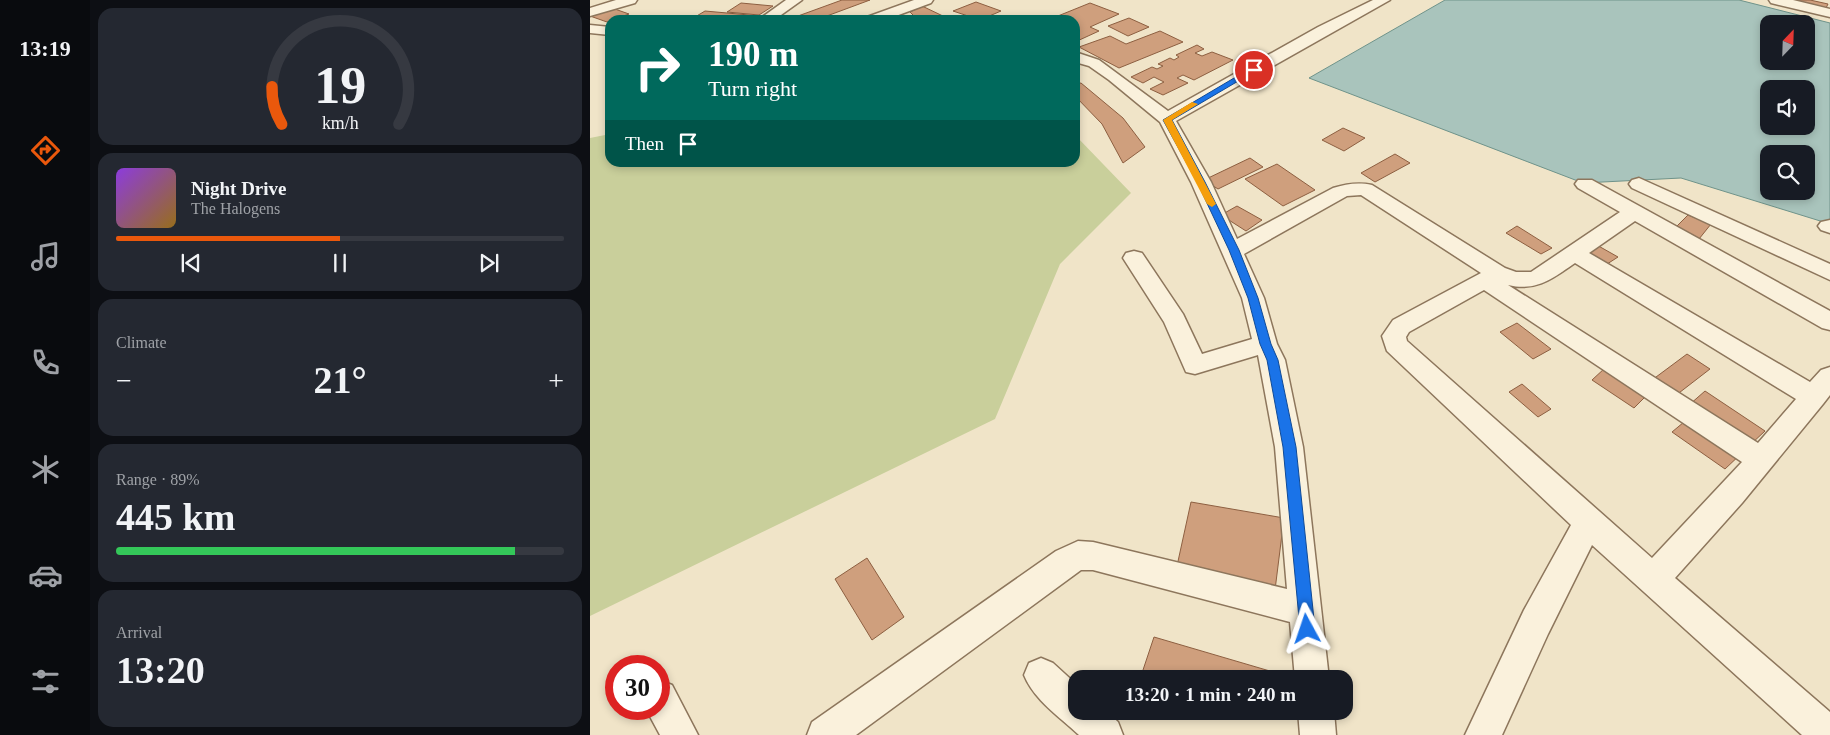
<!DOCTYPE html>
<meta charset="utf-8">
<style>
body{margin:0;font-family:"Times New Roman",serif;background:#242831;color:#f1f3f6;height:100vh;display:flex;flex-direction:column;font-size:19px;white-space:nowrap}
*{box-sizing:border-box;margin:0}
p{font-size:16px;color:#9ea1a6}
.icon{flex:none;width:28px;height:28px;fill:none;stroke:currentColor;stroke-width:2;stroke-linecap:round;stroke-linejoin:round}
.map{position:relative;flex:1;overflow:hidden}
.side{display:flex;flex-direction:column;gap:8px;padding:8px;background:#0d0f14;width:500px}
.side>*{flex:none}
.guide{position:absolute;left:15px;top:15px;width:475px;height:152px;border-radius:15px;box-shadow:0 2px 8px #0003;background:#00695c;color:#fff;overflow:hidden}
.needle{width:32px;rotate:23deg}
.buttons{position:absolute;left:1170px;top:15px;display:grid;gap:10px}
.buttons a{display:grid;place-items:center;width:55px;height:55px;border-radius:10px;background:#171b24;box-shadow:0 2px 8px #0003;font-size:25px}
.speed{position:absolute;left:15px;top:655px;display:flex;gap:10px;font-size:25px;font-weight:700;text-align:center}
.speed>*{display:grid;place-content:center;width:65px;height:65px;border-radius:50%;background:#171b24;box-shadow:0 2px 8px #0003;line-height:1}
.speed .limit{border:8px solid #d22;background:#fff;color:#111}
.pin{position:absolute;display:grid;place-items:center;width:42px;height:42px;color:#fff;margin:-21px;border:2px solid #fff;border-radius:50%;box-shadow:0 1px 5px #0007}
.me{position:absolute;width:55px;margin:-28px;rotate:355deg;stroke-linejoin:round;filter:drop-shadow(0 0 4px #0008)}
.turn{display:flex;align-items:center;gap:18px;height:105px;padding:0 20px;font-size:22px}
.turn .icon{width:65px;height:65px;stroke-width:2.5}
.turn b{display:block;font-size:35px;line-height:42px}
.then{display:flex;align-items:center;height:48px;padding:0 20px;background:#0003;gap:10px;font-size:19px}
.big{font-size:38px;font-weight:700;line-height:1.1}
.side .widget{flex:1;display:flex;flex-direction:column;justify-content:center;gap:8px;min-width:0;padding:0 18px;border-radius:15px;background:#242831}
.side .dial{align-items:center;gap:0}
.dial svg{height:130px;overflow:visible;fill:none;stroke:#363941;stroke-width:7;stroke-linecap:round;text-anchor:middle}
.dial text{fill:#f1f3f6;stroke:none}
.song{display:flex;align-items:center;gap:15px}
.cover{width:60px;height:60px;border-radius:8px;background:linear-gradient(135deg,hsl(270 70% 55%),hsl(40 70% 35%))}
.played{height:5px;border-radius:2px;background:linear-gradient(90deg,#ea580c 50%,#363941 50%)}
.keys{display:flex;justify-content:space-around;direction:ltr}
.heat{display:flex;justify-content:space-between;align-items:center;font-size:28px;direction:ltr}
.charge{height:8px;border-radius:4px;background:linear-gradient(90deg,#34c759 89%,#363941 0)}
.trip{position:absolute;left:478px;top:670px;width:285px;height:50px;border-radius:15px;background:#171b24;box-shadow:0 2px 8px #0003;font-weight:700;line-height:50px;text-align:center}
main{display:flex;flex:1;min-height:0}
.tabs{display:flex;flex-direction:column;width:90px;justify-content:space-around;align-items:center;background:#090b0e;color:#9ea1a6}
.tabs .icon{width:35px;height:35px}
.tabs .on{color:#ea580c}
.tabs b{font-size:22px;color:#f1f3f6}
.map>svg:first-child{display:block}
.green{fill:#c9cf9b}
.water{fill:#a9c4bc;stroke:#6f938a;fill-rule:evenodd}
.building{fill:#cf9f7d;stroke:#8d5f41}
.lines{fill:none;stroke-linecap:round;stroke-linejoin:round}
.minor-casing{stroke:#8d765c;stroke-width:3}
.minor{fill:#faf1dc;fill-rule:evenodd}
.route{fill:#1a73e8;stroke:#114b97}
.slow{fill:#f59e0b}
</style>
<main>
<nav class="tabs">
<b>13:19</b>
<svg class="icon on" aria-label="directions" viewBox="0 0 24 24"><path d="M12 3l9 9-9 9-9-9zM9 14v-3h6M13 9l2 2-2 2"/></svg>
<svg class="icon" aria-label="music" viewBox="0 0 24 24"><path d="M9 18V5l10-2v13"/><circle cx="6" cy="18" r="3"/><circle cx="16" cy="16" r="3"/></svg>
<svg class="icon" aria-label="phone" viewBox="0 0 24 24"><path d="M5 4h4l2 5-3 2q2 4 5 5l2-3 5 2v4C11 20 4 13 5 4z"/></svg>
<svg class="icon" aria-label="climate" viewBox="0 0 24 24"><path d="M12 3v18M4 7l16 10M4 17L20 7"/></svg>
<svg class="icon" aria-label="car" viewBox="0 0 24 24"><path d="M5 17H2v-5l4-1 3-4h7l3 4 3 1v5h-3M9 17h6M6 11h13"/><circle cx="7" cy="17" r="2"/><circle cx="17" cy="17" r="2"/></svg>
<svg class="icon" aria-label="filters" viewBox="0 0 24 24"><path d="M4 7h16M4 17h16"/><circle cx="9" cy="7" r="2"/><circle cx="15" cy="17" r="2"/></svg>
</nav>
<section class="side">
<div class="widget dial"><svg viewBox="0 0 100 80">
<path d="M14 69A42 42 0 1 1 86 69"/>
<path d="M14 69A42 42 0 0 1 8 46" stroke="#ea580c"/>
<text x="50" y="56" font-size="32" font-weight="700">19</text>
<text x="50" y="72" font-size="11">km/h</text>
</svg></div>
<div class="widget">
<div class="song"><i class="cover"></i><div><b>Night Drive</b><p>The Halogens</p></div></div>
<div class="played"></div>
<div class="keys"><svg class="icon" aria-label="previous" viewBox="0 0 24 24"><path d="M18 5L8 12l10 7zM5 5v14"/></svg><svg class="icon" aria-label="pause" viewBox="0 0 24 24"><path d="M8 5v14M16 5v14"/></svg><svg class="icon" aria-label="next" viewBox="0 0 24 24"><path d="M6 5l10 7-10 7zM19 5v14"/></svg></div>
</div>
<div class="widget"><p>Climate</p>
<div class="heat"><a>−</a><b class="big">21°</b><a>+</a></div>
</div>
<div class="widget"><p>Range · 89%</p><b class="big">445 km</b><div class="charge"></div></div>
<div class="widget"><p>Arrival</p><b class="big">13:20</b></div>
</section>
<div class="map">
<svg width="1240" height="735" viewBox="0 0 1240 735">
<rect width="100%" height="100%" fill="#f0e4c8"/>
<polygon class="green" points="20,134 20,162 485,162 485,135 541,193 470,264 405,419 0,616 0,138"/>
<path class="water" d="M 855,0 L 1149,0 L 1240,23 L 1240,224 L 1091,178 L 993,183 L 719,78 ZM 1179,24 L 1216,24 L 1216,61 L 1179,61 ZM 1179,89 L 1216,89 L 1216,126 L 1179,126 ZM 1179,154 L 1216,154 L 1216,191 L 1179,191 Z"/>
<g class="building">
<polygon points="252,0 280,0 226,20 218,20 208,16"/>
<polygon points="1210,0 1220,0 1238,4 1236,8 1209,2"/>
<polygon points="386,2 411,11 390,20 363,11"/>
<polygon points="151,3 183,6 169,15 137,12"/>
<polygon points="500,3 529,14 500,27 509,31 485,42 485,20 458,20"/>
<polygon points="332,6 355,17 346,20 323,20 327,19 320,12"/>
<polygon points="22,8 39,14 17,22 0,16"/>
<polygon points="115,11 170,16 164,20 100,20"/>
<polygon points="539,18 559,27 538,36 518,26"/>
<polygon points="570,31 593,42 529,68 489,47 520,36 536,44"/>
<polygon points="607,45 614,49 605,53 612,56 622,52 643,60 604,80 593,75 587,78 598,83 573,95 560,89 574,82 564,77 553,83 541,77 562,67 567,69 573,66 568,64 580,58 584,60 589,57 586,55"/>
<polygon points="491,83 533,118 555,147 533,163 512,124 485,96 485,84"/>
<polygon points="753,128 775,138 754,151 732,140"/>
<polygon points="805,154 820,163 785,182 771,173"/>
<polygon points="660,158 673,167 628,189 614,180"/>
<polygon points="687,164 725,190 693,206 655,179"/>
<polygon points="647,206 672,220 656,231 631,215"/>
<polygon points="1098,215 1121,224 1109,239 1085,228"/>
<polygon points="927,226 962,248 951,254 916,233"/>
<polygon points="1005,244 1028,257 1014,266 992,252"/>
<polygon points="927,323 961,349 943,359 910,332"/>
<polygon points="1097,354 1120,369 1085,396 1062,380"/>
<polygon points="1015,368 1057,395 1044,408 1002,380"/>
<polygon points="932,384 961,409 948,417 919,392"/>
<polygon points="1115,391 1175,431 1160,445 1099,405"/>
<polygon points="1100,417 1153,452 1135,469 1082,432"/>
<polygon points="601,502 694,518 685,590 585,575"/>
<polygon points="277,558 314,617 282,640 245,579"/>
<polygon points="564,637 690,674 689,679 560,679 551,676"/>
</g>
<g class="lines">
<g class="minor-casing">
<g id="minor">
<polygon points="26,0 47,0 45,3 0,16 0,8"/>
<polygon points="196,0 212,0 184,20 168,20"/>
<polygon points="324,0 343,0 341,3 295,20 275,20 277,17"/>
<path d="M 783,0 L 800,0 L 586,121 L 621,182 L 647,239 L 743,188 C 756,184 768,182 782,185 L 915,268 L 926,272 L 941,272 L 1030,212 L 988,188 L 985,184 L 988,180 L 1002,180 L 1240,311 L 1240,330 L 1232,328 L 1045,221 L 999,253 L 1220,382 L 1231,370 L 1240,367 L 1240,395 L 1233,404 L 1152,503 L 1085,578 L 1240,712 L 1240,735 L 1212,735 L 1002,545 L 958,634 L 912,735 L 875,735 L 934,610 L 981,525 L 797,351 L 792,336 L 803,320 L 891,273 L 771,195 L 757,196 L 654,254 L 674,298 L 687,344 L 695,360 L 713,447 L 739,679 L 705,679 L 700,622 L 503,570 L 491,570 L 266,735 L 217,735 L 222,722 L 466,551 L 488,541 L 503,542 L 697,589 L 685,447 L 668,355 L 605,374 L 596,372 L 574,322 L 533,258 L 536,253 L 544,251 L 552,253 L 593,314 L 612,354 L 662,339 L 652,298 L 601,182 L 570,122 L 519,80 L 499,66 L 485,62 L 485,52 L 509,60 L 578,111 L 728,27 ZM 985,263 L 1206,399 L 1168,443 L 918,285 C 947,292 963,278 985,263 ZM 894,290 L 1152,462 L 1062,558 L 817,341 L 816,337 L 819,332 Z"/>
<polygon points="1179,0 1203,0 1240,9 1240,17 1181,3"/>
<polygon points="0,25 20,27 20,35 0,33"/>
<polygon points="1049,178 1240,264 1240,280 1042,188 1039,184 1042,180"/>
<polygon points="1240,220 1240,233 1231,230 1228,226 1231,222"/>
<path d="M 451,658 L 463,663 L 486,684 L 486,711 L 516,711 L 528,722 L 533,735 L 489,735 C 470,717 444,700 434,675 L 439,663 Z"/>
<polygon points="69,680 82,685 108,735 70,735 56,709 69,709"/>
<polygon points="708,711 744,711 746,735 710,735"/>
</g>
</g>
<use href="#minor" class="minor"/>
</g>
<polygon class="route" points="661,68 667,70 582,120 615,182 649,250 668,298 681,344 688,360 706,447 725,629 723,635 717,637 712,635 710,629 693,447 677,360 670,344 658,298 639,250 607,182 573,120"/>
<polygon class="slow" points="602,102 608,104 582,120 626,204 622,207 617,204 573,120"/>
</svg>
<div class="buttons">
<a><svg class="needle" viewBox="-14 -14 28 28"><path d="M0-13l5 13h-10z" fill="#e53935"/><path d="M0 13l5-13h-10z" fill="#9ea1a6"/></svg></a>
<a><svg class="icon" aria-label="sound" viewBox="0 0 24 24"><path d="M4 9h4l5-4v14l-5-4H4zM17 9q2 3 0 6"/></svg></a>
<a><svg class="icon" aria-label="search" viewBox="0 0 24 24"><circle cx="10" cy="10" r="6"/><path d="M15 15l6 6"/></svg></a>
</div>
<div class="speed"><div class="limit">30</div></div>
<div class="pin" style="left:664px;top:70px;background:#d93025"><svg class="icon" aria-label="arrive" viewBox="0 0 24 24"><path d="M6 21V4h12l-3 4 3 4H6"/></svg></div>
<svg class="me" style="left:717px;top:629px" viewBox="-20 -20 40 40"><path d="M0-17L14 15 0 8-14 15z" fill="#1a73e8" stroke="#fff" stroke-width="4"/></svg>
<div class="trip">13:20 · 1 min · 240 m</div>
<div class="guide">
<div class="turn"><svg class="icon" aria-label="right" viewBox="0 0 24 24"><path d="M7 20v-9h11M14 6l5 5-5 5"/></svg><div><b>190 m</b>Turn right</div></div>
<div class="then">Then<svg class="icon" aria-label="arrive" viewBox="0 0 24 24"><path d="M6 21V4h12l-3 4 3 4H6"/></svg></div>
</div>
</div>
</main>
